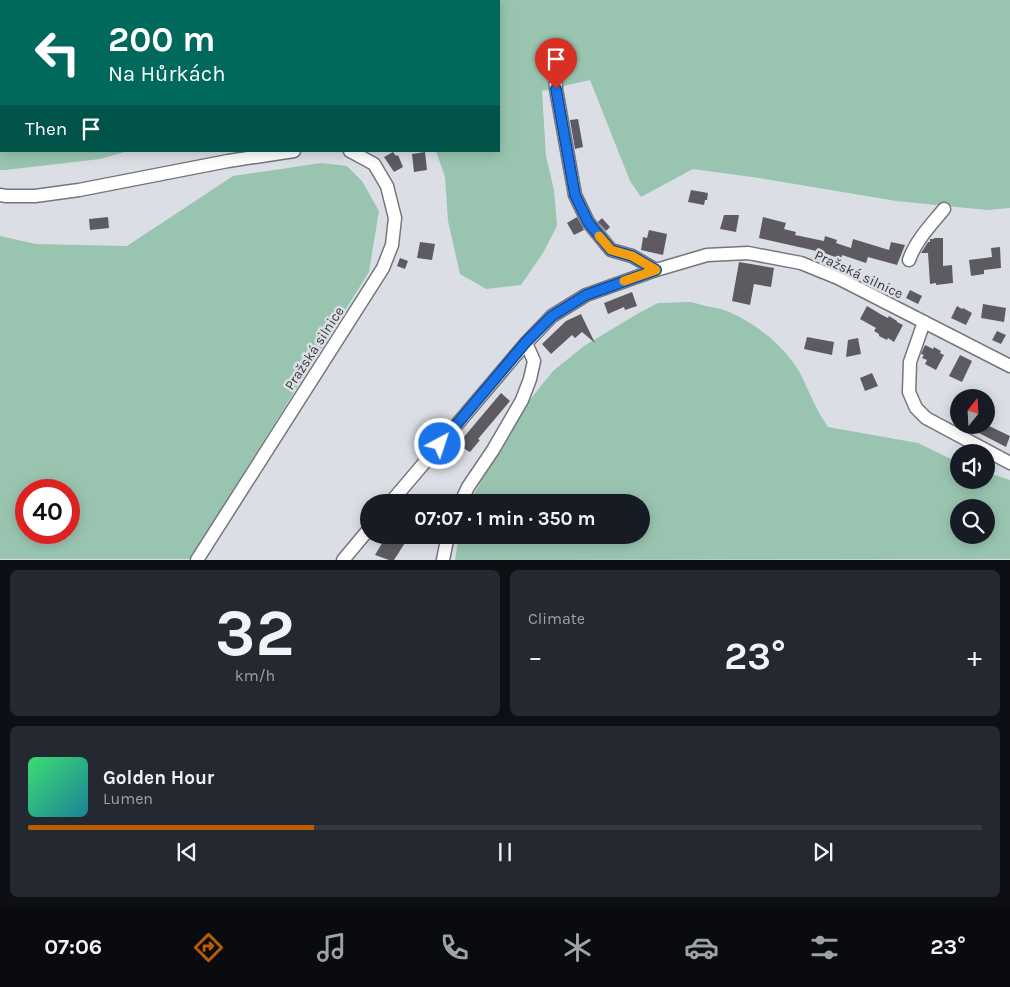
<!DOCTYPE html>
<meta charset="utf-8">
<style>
body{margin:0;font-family:Karla,sans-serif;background:#242831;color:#f1f3f6;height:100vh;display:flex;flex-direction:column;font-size:19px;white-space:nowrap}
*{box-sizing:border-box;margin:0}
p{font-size:16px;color:#9ea1a6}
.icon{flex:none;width:28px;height:28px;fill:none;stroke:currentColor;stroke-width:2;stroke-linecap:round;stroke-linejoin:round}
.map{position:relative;height:560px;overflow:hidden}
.details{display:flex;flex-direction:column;gap:10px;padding:10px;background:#0d0f14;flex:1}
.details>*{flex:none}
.top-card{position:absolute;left:0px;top:0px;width:500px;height:152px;box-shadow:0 2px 12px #0003;background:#00695c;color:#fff;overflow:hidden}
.needle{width:32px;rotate:18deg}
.buttons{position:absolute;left:950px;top:389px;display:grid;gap:10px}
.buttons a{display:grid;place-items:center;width:45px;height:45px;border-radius:50%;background:#171b24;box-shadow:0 2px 12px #0003;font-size:25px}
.speed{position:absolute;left:15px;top:479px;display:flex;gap:10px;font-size:25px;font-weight:700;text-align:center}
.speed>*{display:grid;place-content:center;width:65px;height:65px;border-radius:50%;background:#171b24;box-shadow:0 2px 12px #0003;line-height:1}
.speed .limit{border:8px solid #d22;background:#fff;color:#111}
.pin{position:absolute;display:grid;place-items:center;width:42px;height:42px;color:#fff;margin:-51px -21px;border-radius:50% 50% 50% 0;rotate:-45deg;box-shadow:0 0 5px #0007}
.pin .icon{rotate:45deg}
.me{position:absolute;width:55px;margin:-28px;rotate:40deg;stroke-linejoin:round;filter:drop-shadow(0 0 4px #0008)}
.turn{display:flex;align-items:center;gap:18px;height:105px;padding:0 25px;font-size:22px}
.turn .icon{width:65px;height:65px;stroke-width:2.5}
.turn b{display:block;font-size:35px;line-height:42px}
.then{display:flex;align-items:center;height:48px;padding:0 25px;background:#0003;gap:10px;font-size:19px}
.big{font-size:38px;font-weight:700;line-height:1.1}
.details .card{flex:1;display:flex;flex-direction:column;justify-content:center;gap:8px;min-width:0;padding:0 18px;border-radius:8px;background:#242831}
.details .dial{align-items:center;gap:0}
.dial b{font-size:65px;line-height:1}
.song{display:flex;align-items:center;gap:15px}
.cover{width:60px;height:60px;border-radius:8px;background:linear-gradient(135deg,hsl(140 70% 55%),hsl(190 70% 35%))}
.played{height:5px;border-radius:2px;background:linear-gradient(90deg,#b85c03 30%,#363941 30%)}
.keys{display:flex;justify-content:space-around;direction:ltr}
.heat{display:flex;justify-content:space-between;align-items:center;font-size:28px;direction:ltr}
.details .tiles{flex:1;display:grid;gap:10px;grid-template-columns:1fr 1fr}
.card:last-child{grid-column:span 2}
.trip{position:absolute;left:360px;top:494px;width:290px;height:50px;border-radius:25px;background:#171b24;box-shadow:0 2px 12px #0003;font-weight:700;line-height:50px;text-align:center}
.dock{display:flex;height:80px;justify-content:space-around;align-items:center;background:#090b0e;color:#9ea1a6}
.dock .icon{width:35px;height:35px}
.dock .active{color:#b85c03}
.dock b{font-size:22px;color:#f1f3f6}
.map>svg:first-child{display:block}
.green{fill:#99c5b0;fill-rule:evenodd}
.building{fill:#5d5b61}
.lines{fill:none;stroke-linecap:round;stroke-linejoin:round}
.minor-casing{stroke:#73767c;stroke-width:15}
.minor{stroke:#fff;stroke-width:12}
.route-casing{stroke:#114b97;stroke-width:12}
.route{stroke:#1a73e8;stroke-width:9}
.slow{stroke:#f59e0b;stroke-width:9}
.labels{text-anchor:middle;stroke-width:5;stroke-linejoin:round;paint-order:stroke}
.street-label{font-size:14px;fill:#37383b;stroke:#dbdfe5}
</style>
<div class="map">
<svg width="1010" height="560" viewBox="0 0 1010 560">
<rect width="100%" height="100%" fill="#dbdfe5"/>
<g class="green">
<polygon points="0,0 1010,0 1010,208 987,210 896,201 759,178 693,169 641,197 630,181 590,80 542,91 546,156 554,190 557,226 543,253 521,285 486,289 460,274 448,221 445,177 436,151 499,151 499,1 1,1 1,151 128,151 100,159 6,170 0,170"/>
<path d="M 321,163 L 347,166 L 362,181 L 379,211 L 369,272 L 190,559 L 0,559 L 0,236 L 36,244 L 127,246 L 233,176 ZM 26,490 L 69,490 L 69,532 L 26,532 Z"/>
<path d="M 691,302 C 701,305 711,307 721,309 C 751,319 784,345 800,373 C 809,391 816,410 828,427 L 918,443 L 959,463 L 959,480 L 986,480 L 986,472 L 1010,480 L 1010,559 L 455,560 L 459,535 L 641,535 L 641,502 L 470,502 L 481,481 L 500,451 L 521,411 L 553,371 L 584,346 L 637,314 L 658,303 ZM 959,508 L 986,508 L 986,535 L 959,535 Z"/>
</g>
<g class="building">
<polygon points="578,119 583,147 575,149 570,120"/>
<polygon points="393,152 396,156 398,155 403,167 394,172 384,157"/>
<polygon points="425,152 427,170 414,172 412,154"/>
<polygon points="691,190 708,193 707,200 705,200 704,205 688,202"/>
<polygon points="724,215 739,215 736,232 720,229"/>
<polygon points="108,217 109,228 90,230 89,219"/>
<polygon points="577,217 584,230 574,235 567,223"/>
<polygon points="763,217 786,223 784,229 796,232 795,235 824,241 825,236 837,240 836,243 851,248 853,239 889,250 891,242 905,245 897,265 868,257 866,263 842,255 841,259 821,252 759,238"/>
<polygon points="602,218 610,227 606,231 598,222"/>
<polygon points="649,230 667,234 663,255 641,250 643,237 647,238"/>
<polygon points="934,238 943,238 943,266 952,265 953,283 936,285 936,283 930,284 928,253 921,253 928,242 930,242 930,239 934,239"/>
<polygon points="420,242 435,244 432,260 417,258"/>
<polygon points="1000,247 1001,268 984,270 984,274 971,276 969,260 992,257 991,248"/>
<polygon points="400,258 408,261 405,269 397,266"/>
<polygon points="739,262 774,268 771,287 754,284 750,305 732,301"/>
<polygon points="910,290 922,296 918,304 906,298"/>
<polygon points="632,292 637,306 625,310 624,307 608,314 604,303"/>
<polygon points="983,304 1006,308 1004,322 981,318"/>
<polygon points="867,306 882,315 888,318 889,316 897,321 897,322 903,325 894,342 888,338 887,340 879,336 879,334 874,331 876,328 860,319"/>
<polygon points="957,306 962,309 963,308 972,313 966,325 951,318"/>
<polygon points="581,314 595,343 582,332 575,338 572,335 551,354 542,344 566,321"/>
<polygon points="997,331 1006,335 1001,344 992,340"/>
<polygon points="807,337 834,342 832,355 804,349"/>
<polygon points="858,338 861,354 846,357 848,340"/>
<polygon points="925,345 933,349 934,347 941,351 940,353 944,355 936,370 925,364 927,360 922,358 924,355 921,354"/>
<polygon points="960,355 972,361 962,382 949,376"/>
<polygon points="872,373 878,386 865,391 860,378"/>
<polygon points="501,393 510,401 478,439 480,440 470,452 468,451 458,444"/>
<polygon points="977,425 987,425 1010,436 1006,447 975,431"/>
<polygon points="388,535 410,535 394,560 389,560 375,555 384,540"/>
</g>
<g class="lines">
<g class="minor-casing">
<g id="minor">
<polyline points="554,53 556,89 575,195 588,222 611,250 632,256 656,270"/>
<polyline points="0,195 6,196 35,196 79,190 228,161 294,151"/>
<path d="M 909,260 C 916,240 931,225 944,209"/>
<polyline points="924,322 910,362 909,392 916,408 926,418 1010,463"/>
<polyline points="391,502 526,343 552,316 586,295 656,270 707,255 748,253 801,263 838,278 1010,366"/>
<polyline points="461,502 468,487 493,450 522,400 530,379 534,361 526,343"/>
<polyline points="197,560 383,268 392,245 395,218 387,186 374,164 350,151"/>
<polyline points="343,560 369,529"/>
<polyline points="443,560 448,535"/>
</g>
</g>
<use href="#minor" class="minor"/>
</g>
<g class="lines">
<g class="route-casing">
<polyline id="route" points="440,444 526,342 552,316 586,295 656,270 632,256 611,250 588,222 575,195 556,89"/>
</g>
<use href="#route" class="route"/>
<polyline class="slow" points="599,236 611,250 632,256 656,270 624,281"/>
</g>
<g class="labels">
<g class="street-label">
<text transform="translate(859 274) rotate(25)" y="5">Pražská silnice</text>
<text transform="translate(314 348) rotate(-57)" y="5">Pražská silnice</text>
</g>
</g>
</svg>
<div class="buttons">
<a><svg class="needle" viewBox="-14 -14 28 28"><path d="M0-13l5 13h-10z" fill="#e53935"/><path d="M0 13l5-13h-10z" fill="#9ea1a6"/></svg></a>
<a><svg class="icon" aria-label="sound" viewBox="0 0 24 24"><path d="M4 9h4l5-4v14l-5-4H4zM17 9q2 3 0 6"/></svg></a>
<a><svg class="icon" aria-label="search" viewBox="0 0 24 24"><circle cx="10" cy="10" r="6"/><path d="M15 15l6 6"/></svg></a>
</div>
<div class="speed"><div class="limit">40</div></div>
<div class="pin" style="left:556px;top:89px;background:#d93025"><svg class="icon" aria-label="arrive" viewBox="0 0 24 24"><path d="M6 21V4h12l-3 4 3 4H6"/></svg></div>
<svg class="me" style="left:440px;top:444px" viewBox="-20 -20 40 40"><circle r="17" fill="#1a73e8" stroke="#fff" stroke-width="3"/><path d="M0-11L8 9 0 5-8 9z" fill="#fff"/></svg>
<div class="trip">07:07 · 1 min · 350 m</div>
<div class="top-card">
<div class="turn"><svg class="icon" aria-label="left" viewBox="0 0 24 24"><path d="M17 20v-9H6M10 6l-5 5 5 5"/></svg><div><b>200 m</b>Na Hůrkách</div></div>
<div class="then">Then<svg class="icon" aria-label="arrive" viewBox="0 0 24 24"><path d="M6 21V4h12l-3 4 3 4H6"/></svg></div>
</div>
</div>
<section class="details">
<div class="tiles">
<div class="card dial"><b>32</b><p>km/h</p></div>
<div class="card"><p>Climate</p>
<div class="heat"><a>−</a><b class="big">23°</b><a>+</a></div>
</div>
<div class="card">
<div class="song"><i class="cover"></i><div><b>Golden Hour</b><p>Lumen</p></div></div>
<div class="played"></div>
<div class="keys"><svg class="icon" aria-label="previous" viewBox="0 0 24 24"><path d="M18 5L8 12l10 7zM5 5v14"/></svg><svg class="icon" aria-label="pause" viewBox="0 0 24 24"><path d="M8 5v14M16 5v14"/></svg><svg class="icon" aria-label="next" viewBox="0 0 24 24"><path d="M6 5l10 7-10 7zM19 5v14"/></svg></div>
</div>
</div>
</section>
<nav class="dock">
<b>07:06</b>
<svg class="icon active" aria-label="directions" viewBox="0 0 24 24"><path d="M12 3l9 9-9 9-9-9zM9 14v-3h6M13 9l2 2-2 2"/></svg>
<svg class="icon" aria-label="music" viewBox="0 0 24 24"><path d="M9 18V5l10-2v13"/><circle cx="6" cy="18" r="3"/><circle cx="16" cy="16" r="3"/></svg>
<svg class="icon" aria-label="phone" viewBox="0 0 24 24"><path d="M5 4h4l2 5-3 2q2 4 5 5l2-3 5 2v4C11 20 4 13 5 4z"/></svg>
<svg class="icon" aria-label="climate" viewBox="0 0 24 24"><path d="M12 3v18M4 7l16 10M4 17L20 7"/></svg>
<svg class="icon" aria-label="car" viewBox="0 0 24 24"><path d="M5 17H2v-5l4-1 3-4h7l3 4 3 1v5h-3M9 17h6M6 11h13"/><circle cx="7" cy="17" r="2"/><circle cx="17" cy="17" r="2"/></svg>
<svg class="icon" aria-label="filters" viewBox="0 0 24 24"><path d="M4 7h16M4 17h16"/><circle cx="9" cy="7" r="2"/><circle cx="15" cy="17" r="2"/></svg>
<b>23°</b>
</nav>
